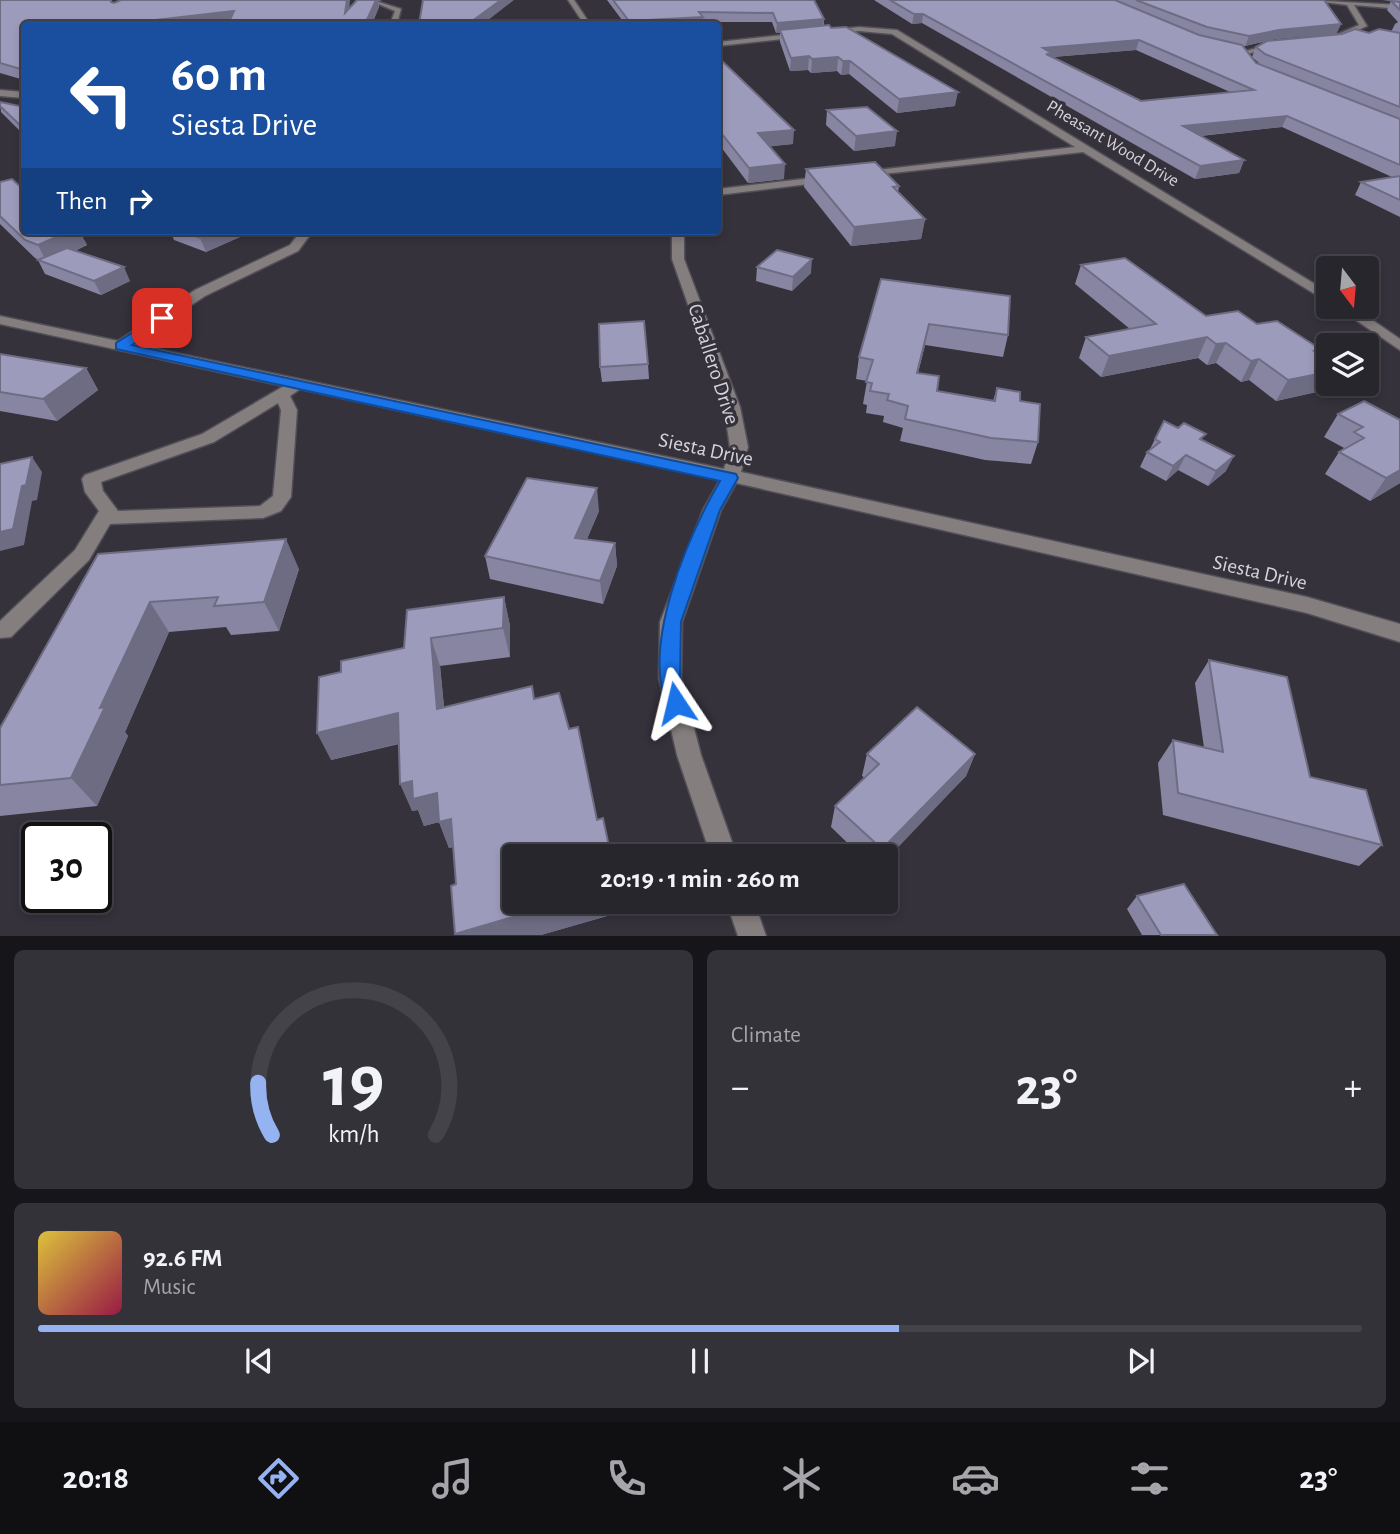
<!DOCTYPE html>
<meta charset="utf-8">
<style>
body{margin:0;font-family:"Alegreya Sans",sans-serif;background:#343239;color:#f1f3f6;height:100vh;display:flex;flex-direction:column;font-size:26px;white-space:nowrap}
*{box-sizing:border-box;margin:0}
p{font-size:23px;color:#a5a5aa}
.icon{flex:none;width:38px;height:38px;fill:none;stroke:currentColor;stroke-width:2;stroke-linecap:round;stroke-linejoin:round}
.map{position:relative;height:936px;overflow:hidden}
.drawer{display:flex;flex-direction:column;gap:14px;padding:14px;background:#161519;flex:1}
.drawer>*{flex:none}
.top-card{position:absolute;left:21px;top:21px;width:700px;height:214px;border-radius:7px;box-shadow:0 4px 10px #0003,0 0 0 2px #444349;background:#1a4fa0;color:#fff;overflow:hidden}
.needle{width:46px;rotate:164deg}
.tools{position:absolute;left:1316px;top:256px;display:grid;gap:14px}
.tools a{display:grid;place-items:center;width:63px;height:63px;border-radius:7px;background:#28262d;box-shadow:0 4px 10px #0003,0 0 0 2px #444349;font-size:35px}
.speed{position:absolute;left:21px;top:822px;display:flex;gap:14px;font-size:35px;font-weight:700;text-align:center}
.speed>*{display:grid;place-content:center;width:91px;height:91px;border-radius:50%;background:#28262d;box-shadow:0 4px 10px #0003,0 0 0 2px #444349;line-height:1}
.speed .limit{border:4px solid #111;border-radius:10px;background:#fff;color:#111}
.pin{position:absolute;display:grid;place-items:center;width:60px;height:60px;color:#fff;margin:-30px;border-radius:14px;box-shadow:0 4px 10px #0006}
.me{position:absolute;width:77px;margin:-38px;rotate:350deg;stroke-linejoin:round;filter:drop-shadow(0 0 5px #0008)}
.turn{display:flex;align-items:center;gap:24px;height:147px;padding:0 35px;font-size:32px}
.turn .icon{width:91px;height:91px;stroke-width:2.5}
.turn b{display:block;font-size:49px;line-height:60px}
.then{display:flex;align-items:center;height:66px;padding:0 35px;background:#0003;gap:14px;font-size:26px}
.big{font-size:52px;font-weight:600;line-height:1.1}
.drawer .widget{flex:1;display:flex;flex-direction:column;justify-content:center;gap:10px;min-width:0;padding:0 24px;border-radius:10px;background:#343239}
.drawer .dial{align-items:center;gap:0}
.dial svg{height:182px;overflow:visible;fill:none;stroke:#444349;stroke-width:7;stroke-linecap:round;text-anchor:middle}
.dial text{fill:#f1f3f6;stroke:none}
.song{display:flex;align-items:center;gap:21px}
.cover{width:84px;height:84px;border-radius:10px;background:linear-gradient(135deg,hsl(50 70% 55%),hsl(340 70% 35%))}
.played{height:7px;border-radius:4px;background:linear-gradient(90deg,#95b2f1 65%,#444349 65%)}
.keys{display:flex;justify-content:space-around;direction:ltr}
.heat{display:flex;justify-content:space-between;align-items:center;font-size:38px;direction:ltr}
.drawer .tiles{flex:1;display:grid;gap:14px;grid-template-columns:1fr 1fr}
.widget:last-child{grid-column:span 2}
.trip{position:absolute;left:502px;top:844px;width:396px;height:70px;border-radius:7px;background:#28262d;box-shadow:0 4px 10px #0003,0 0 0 2px #444349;font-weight:600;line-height:70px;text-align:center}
.tabs{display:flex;height:112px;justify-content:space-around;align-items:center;background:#100f12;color:#a5a5aa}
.tabs .icon{width:49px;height:49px}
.tabs .current{color:#95b2f1}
.tabs b{font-size:32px;color:#f1f3f6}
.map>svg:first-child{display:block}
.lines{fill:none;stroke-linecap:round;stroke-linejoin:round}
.minor-casing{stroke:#524f58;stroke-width:3}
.minor{fill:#857e7e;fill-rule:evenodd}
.wall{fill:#8785a1;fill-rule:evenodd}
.shaded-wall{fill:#6e6c83}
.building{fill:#9d9bbb;stroke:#6e6c83;stroke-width:2;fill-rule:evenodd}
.route{fill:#1a73e8;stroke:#114b97;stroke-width:2}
.labels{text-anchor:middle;stroke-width:7;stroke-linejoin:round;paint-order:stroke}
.far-street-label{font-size:18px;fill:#d6d4da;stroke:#35323c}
.street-label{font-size:21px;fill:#d6d4da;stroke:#35323c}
</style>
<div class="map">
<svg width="1400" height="936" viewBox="0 0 1400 936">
<rect width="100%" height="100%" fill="#35323c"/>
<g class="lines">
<g class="minor-casing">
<g id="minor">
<polygon points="568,0 574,0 590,24 584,24"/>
<polygon points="1308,0 1400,5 1400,9 1354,5 1367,26 1339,39 1336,35 1359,25 1347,5"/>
<polygon points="376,1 401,9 397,24 390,24 395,11 376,3"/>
<polygon points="859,27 897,30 1328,292 1328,302 1083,152 856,177 855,175 860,172 1075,147 892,34 859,31 718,46 718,42"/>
<polygon points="1280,42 1283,46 1246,54 1242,52"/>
<polygon points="0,90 24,92 24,98 0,96"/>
<polygon points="829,176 834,179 833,181 718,195 718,189"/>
<path d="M 301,231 L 313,231 L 298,251 L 205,296 L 133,344 L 724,469 L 730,447 L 724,407 L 672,259 L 672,231 L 684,231 L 684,259 L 740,407 L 748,447 L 741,472 L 1307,597 L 1400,624 L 1400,642 L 1307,613 L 736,483 L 721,510 L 682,622 L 681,678 L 701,755 L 737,856 L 711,856 L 677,755 L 659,678 L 660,622 L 703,510 L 720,480 L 300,389 L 290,396 L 297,410 L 291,497 L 281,511 L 263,518 L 110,524 L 89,560 L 11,637 L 0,638 L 0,621 L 75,550 L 99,511 L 85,492 L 82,479 L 85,475 L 202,434 L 284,386 L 0,324 L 0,316 L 118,341 L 195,290 L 290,245 ZM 278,403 L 281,410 L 273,496 L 260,506 L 118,511 L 103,491 L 101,482 L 214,442 Z"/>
<polygon points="1335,306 1352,306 1400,339 1400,350"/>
<polygon points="726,901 754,901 766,936 738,936"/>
</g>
</g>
<use href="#minor" class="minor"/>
</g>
<g class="wall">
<polygon points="0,0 349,9 357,0 382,0 378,1 379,7 372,24 228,24 229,22 206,24 24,24 24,80 0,73"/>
<polygon points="607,0 814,0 824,19 824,25 831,28 955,106 897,113 849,74 841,75 837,71 811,73 808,70 790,71 780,42 780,33 776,33 772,22 703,22 703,24 625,24"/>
<path d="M 874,0 L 1324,0 L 1341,24 L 1336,34 L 1275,39 L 1245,46 L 1243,46 L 1256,63 L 1260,64 L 1252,57 L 1256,47 L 1369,33 L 1391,32 L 1395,24 L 1398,22 L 1387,10 L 1391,1 L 1382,0 L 1400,0 L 1400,217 L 1355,195 L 1361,182 L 1392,177 L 1282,127 L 1201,136 L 1244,160 L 1239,173 L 1195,179 L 922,23 L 912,24 ZM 1136,50 L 1230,92 L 1141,101 L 1053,57 Z"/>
<polygon points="718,60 793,144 769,146 784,179 748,183 718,143"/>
<polygon points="0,102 24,107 24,135 1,112"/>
<polygon points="827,110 895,146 854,151 826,125"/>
<polygon points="806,169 899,186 898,192 925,219 921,239 851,246 804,187"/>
<polygon points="0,182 24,231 79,231 87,245 75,251 130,281 101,295 45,274 38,260 39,260 35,258 0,224"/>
<polygon points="170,231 250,231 249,233 206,252 174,240"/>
<polygon points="1081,265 1206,316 1257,324 1320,349 1318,353 1328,360 1325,365 1321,391 1276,401 1249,380 1241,382 1216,363 1207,365 1198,358 1101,377 1079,358 1086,337 1130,329 1075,284"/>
<polygon points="757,267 811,273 792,291 756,281"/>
<polygon points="881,279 1008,335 1003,357 925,345 918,373 937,391 993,401 997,388 1020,401 1038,442 1031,464 985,460 900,441 903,428 883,422 884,416 866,413 867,405 863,404 867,381 856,379 859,357"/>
<polygon points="0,354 86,368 98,390 57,421 0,411"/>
<polygon points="648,364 649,379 602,382 600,367"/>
<polygon points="1338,414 1400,420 1400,483 1370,501 1325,474 1339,452 1344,448 1324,437"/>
<polygon points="1155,439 1203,440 1226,471 1208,486 1178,470 1166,481 1140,467 1147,452 1150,449"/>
<polygon points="599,511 587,539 615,543 617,566 603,604 490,579 485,556"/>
<polygon points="98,554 299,569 279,631 231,635 226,627 169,632 125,732 128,736 97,806 0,816 0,728"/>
<polygon points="504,597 510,626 510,657 440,666 444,707 514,901 619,901 621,912 541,935 455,935 456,884 453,847 449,848 439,822 424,826 418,810 412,811 399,744 331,760 341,672 404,648"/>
<polygon points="1209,660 1310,777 1382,845 1359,866 1163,815 1158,763 1173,740 1204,748 1195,683"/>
<polygon points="867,754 975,754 966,776 886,856 861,856 831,827 835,806 865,778 862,776"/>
<polygon points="1137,896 1217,935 1142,935 1127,909"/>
</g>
<g class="shaded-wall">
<polygon points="347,0 350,0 348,23 345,13"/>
<polygon points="373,0 382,0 378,1 379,7 372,24 365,24"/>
<polygon points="501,0 514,0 483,24 468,24"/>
<polygon points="234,11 237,21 206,24 121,24"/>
<polygon points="914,14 923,14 922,23 912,24"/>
<polygon points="703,17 703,24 629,24 629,21"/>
<polygon points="824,19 823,28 780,30 780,33 776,33 777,23"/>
<polygon points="1341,24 1336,34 1275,39 1245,46 1249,36 1279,30"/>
<polygon points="1139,40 1136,50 1052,57 1050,64 1043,48"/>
<polygon points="809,56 808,70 790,71 791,58"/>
<polygon points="838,57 837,71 811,73 812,59"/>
<polygon points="843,61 850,61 849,74 841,75"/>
<polygon points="958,92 955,106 897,113 899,99"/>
<polygon points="1287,116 1282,127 1179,138 1183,126"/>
<polygon points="794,130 793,144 757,148 758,133"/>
<polygon points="897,131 895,146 854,151 856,136"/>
<polygon points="1244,160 1239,173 1195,179 1200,166"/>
<polygon points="785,164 784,179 748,183 749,168"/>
<polygon points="925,219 921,239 851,246 854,227"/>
<polygon points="70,231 79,231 87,245 47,263 38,245"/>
<polygon points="216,231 250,231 249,233 206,252 200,238"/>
<polygon points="812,259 811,273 792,291 793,277"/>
<polygon points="124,267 130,281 101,295 94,281"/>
<polygon points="929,324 925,345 912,394 917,373"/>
<polygon points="1207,337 1198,358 1101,377 1109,356"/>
<polygon points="1226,343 1216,363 1207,365 1216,344"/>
<polygon points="1259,359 1249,380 1241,382 1251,361"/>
<polygon points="1328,360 1320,373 1328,372 1328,379 1321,391 1276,401 1288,380 1319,362"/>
<polygon points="86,368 98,390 57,421 43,399"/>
<polygon points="1186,455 1178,470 1166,481 1173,466"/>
<polygon points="1234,456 1226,471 1208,486 1216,471"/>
<polygon points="32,457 42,472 37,500 32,501 24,545 0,551 0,532 22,486"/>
<polygon points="1400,470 1400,483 1370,501 1386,478"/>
<polygon points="597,488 599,511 578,560 575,538"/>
<polygon points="286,539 299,569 279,631 264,602"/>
<polygon points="615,543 617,566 603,604 600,581"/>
<polygon points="504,597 510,626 510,657 503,628"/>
<polygon points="150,602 169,632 125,732 128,736 97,806 71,778 100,708"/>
<polygon points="431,638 440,666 447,737 437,709"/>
<polygon points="398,713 409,741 331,760 317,733"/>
<polygon points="975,754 966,776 886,860 886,856 880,856 882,849"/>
<polygon points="412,781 437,793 451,819 461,845 449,848 439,822 424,826 418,810 412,811 400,784"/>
<polygon points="567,901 619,901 621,912 541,935 455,935 455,934"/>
</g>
<g class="building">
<polygon points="0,0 111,0 111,2 114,3 121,0 347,0 345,13 357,0 376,0 365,24 228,24 234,11 121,24 24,24 24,70 0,63"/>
<polygon points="423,0 501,0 468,24 419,24"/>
<polygon points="613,0 814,0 824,19 777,23 773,13 699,12 703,17 629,21"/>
<path d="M 890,0 L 1115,0 L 1199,35 L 1242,45 L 1256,63 L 1400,119 L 1400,165 L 1287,116 L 1183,126 L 1244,160 L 1200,166 L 923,14 L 914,14 ZM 1139,40 L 1254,90 L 1141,101 L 1046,54 L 1053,54 L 1043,48 Z"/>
<polygon points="1136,0 1324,0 1341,24 1279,30 1249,36 1207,27"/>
<polygon points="1391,1 1400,2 1400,10"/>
<polygon points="829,25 831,28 846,27 958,92 899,99 850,61 843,61 838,57 812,59 809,56 791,58 780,30"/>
<polygon points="1355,29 1369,33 1379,29 1400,33 1400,107 1265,54 1256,47 1267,41 1342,34"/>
<polygon points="718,60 721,60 794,130 758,133 785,164 749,168 718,129"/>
<polygon points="0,102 24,107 24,129 0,106"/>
<polygon points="867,107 897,131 856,136 827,110"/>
<polygon points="875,162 899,186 893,187 925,219 854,227 806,169"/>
<polygon points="1400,176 1400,200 1361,182"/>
<polygon points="12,179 24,190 24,231 70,231 38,245 25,240 0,216 0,182"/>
<polygon points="181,231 216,231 200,238"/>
<polygon points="67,248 124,267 94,281 38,260"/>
<polygon points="777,250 812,259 793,277 757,267"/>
<polygon points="1125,258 1206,316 1238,311 1257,324 1277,321 1320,349 1314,351 1328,360 1319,362 1328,367 1328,372 1288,380 1259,359 1251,361 1226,343 1216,344 1207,337 1109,356 1086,337 1156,324 1081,265"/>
<polygon points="881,279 1010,296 1008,335 929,324 917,373 939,376 937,391 995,401 997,388 1020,392 1020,401 1040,404 1038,442 991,438 905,419 908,406 887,400 889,394 870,391 872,383 866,382 873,360 859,357"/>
<polygon points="644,321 648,364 600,367 599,324"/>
<polygon points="0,354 86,368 43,399 0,392"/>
<polygon points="1364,401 1400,420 1400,470 1386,478 1339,452 1364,438 1354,432 1363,427 1338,414"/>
<polygon points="1164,421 1178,428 1184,423 1206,434 1200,439 1234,456 1216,471 1186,455 1173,466 1147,452 1160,442 1155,439"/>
<polygon points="32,457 26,485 22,486 13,529 0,532 0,464"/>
<polygon points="527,478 597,488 575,538 615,543 600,581 485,556"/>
<polygon points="286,539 264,602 214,606 218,597 150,602 100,708 105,707 71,778 0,785 0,728 98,554"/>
<polygon points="504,597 503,628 431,638 437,709 532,686 534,699 559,693 569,729 578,727 597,820 603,818 611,856 514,856 514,901 567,901 455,934 451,886 456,884 451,819 439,822 437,793 413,799 412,781 400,784 398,713 317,733 319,677 341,672 341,661 404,648 407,610"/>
<polygon points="1209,660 1287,677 1310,777 1366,790 1382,845 1178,793 1173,740 1223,752"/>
<polygon points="917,707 975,754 882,849 835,806 879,764 867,754"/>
<polygon points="1184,884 1217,935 1161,935 1137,896"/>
</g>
<path class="route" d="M 162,314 L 166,316 L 166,321 L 132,345 L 736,474 L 738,478 L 720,510 L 681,622 L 680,678 L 687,703 L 684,710 L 676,712 L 669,710 C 639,648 688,536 720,481 L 116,349 L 116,343 Z"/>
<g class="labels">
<g class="far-street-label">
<text transform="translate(1113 143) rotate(31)" y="6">Pheasant Wood Drive</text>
</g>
<g class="street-label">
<text transform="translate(714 364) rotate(72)" y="7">Caballero Drive</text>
<text transform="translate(706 449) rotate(12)" y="7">Siesta Drive</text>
<text transform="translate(1260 572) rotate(13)" y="7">Siesta Drive</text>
</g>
</g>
</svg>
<div class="tools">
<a><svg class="needle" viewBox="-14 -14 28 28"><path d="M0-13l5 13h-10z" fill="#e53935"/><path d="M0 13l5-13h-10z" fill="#a5a5aa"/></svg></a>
<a><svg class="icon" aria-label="layers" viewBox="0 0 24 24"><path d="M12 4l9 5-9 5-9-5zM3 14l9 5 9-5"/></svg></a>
</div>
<div class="speed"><div class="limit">30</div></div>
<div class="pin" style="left:162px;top:318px;background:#d93025"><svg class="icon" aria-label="arrive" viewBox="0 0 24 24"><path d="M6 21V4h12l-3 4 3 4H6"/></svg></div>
<svg class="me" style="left:676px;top:703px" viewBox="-20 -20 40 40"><path d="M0-17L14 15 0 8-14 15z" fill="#1a73e8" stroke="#fff" stroke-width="4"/></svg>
<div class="trip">20:19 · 1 min · 260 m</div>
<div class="top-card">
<div class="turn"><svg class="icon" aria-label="left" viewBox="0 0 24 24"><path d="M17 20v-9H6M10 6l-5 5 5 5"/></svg><div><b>60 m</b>Siesta Drive</div></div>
<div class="then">Then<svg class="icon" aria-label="right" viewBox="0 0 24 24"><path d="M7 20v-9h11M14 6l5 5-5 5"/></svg></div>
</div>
</div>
<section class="drawer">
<div class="tiles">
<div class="widget dial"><svg viewBox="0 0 100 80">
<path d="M14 69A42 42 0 1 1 86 69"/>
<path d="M14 69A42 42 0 0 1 8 46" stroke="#95b2f1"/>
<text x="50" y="56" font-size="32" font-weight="700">19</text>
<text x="50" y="72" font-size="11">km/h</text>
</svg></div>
<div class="widget"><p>Climate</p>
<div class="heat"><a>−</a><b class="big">23°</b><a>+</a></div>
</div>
<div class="widget">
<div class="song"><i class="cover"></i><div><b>92.6 FM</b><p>Music</p></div></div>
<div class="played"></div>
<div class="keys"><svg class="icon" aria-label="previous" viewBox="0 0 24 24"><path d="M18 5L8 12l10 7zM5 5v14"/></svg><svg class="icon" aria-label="pause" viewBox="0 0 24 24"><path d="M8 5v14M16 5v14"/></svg><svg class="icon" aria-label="next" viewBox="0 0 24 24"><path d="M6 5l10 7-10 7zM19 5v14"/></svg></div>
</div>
</div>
</section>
<nav class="tabs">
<b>20:18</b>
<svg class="icon current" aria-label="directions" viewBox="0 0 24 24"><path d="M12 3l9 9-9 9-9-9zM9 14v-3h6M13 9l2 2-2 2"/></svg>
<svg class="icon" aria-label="music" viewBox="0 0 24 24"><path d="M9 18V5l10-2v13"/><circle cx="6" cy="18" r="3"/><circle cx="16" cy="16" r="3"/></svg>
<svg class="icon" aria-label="phone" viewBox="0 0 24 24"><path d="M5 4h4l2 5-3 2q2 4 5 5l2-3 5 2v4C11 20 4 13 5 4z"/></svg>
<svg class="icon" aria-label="climate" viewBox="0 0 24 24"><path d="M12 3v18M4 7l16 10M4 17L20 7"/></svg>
<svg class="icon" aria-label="car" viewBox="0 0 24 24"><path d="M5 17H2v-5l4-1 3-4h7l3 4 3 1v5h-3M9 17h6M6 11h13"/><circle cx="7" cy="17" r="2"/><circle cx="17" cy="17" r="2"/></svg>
<svg class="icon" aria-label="filters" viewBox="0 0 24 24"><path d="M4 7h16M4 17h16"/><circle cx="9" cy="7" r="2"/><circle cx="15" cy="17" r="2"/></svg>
<b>23°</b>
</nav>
